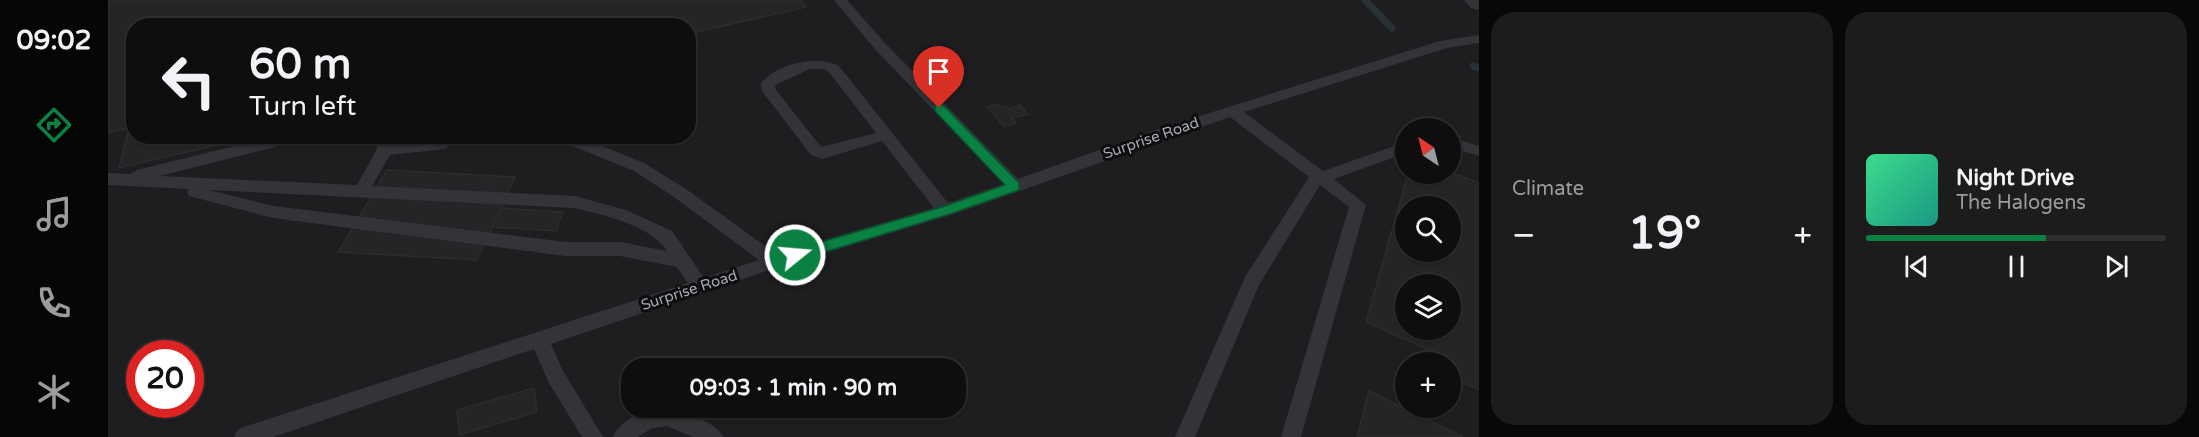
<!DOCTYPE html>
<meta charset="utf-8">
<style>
body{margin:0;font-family:"Varela Round",sans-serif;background:#1c1c1c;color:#f1f3f6;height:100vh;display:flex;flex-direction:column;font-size:22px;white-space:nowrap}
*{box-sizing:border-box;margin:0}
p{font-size:20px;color:#9b9c9e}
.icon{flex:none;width:33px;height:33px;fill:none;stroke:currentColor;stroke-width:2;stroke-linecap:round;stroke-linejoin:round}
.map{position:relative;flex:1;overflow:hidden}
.details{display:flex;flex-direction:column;gap:12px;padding:12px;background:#080808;width:720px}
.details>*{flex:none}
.banner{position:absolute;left:18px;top:18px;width:570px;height:126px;border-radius:24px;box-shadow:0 2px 4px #0004,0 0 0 2px #2e2e2e;background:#0e0e0e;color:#f1f3f6;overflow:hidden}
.needle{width:39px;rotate:325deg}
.tools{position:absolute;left:1287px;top:118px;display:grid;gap:12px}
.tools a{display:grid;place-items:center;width:66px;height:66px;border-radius:50%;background:#0e0e0e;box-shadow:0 2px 4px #0004,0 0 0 2px #2e2e2e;font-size:30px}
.speed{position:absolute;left:18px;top:340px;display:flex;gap:12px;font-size:30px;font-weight:700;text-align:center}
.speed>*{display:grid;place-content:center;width:78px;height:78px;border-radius:50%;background:#0e0e0e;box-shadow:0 2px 4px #0004,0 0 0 2px #2e2e2e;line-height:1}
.speed .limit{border:9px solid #d22;background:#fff;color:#111}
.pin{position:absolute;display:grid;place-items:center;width:51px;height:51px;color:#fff;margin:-62px -26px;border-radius:50% 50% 50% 0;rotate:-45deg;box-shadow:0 0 6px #0007}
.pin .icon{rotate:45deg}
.me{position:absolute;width:66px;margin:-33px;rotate:73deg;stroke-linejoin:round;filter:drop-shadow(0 0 4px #0008)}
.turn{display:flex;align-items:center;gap:21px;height:126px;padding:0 24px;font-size:27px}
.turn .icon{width:78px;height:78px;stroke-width:2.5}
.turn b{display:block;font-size:42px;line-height:51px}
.big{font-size:45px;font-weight:800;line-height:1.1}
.details .tile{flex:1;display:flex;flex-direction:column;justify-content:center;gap:9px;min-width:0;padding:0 21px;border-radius:24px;background:#1c1c1c}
.song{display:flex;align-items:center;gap:18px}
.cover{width:72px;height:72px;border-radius:9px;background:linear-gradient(135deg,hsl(150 70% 55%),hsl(170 70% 35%))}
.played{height:6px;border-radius:3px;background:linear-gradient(90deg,#0b8043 60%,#2e2e2e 60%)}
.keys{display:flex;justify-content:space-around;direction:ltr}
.heat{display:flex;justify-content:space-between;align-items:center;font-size:33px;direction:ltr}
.details .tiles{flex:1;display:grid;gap:12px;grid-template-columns:repeat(2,1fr)}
.trip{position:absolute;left:513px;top:358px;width:345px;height:60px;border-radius:24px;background:#0e0e0e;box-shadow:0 2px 4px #0004,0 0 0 2px #2e2e2e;font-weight:800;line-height:60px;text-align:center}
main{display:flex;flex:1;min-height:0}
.tabs{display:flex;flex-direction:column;width:108px;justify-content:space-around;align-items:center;background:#060606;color:#9b9c9e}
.tabs .icon{width:42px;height:42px}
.tabs .on{color:#0b8043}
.tabs b{font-size:27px;color:#f1f3f6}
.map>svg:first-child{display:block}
.built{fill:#1e1e20;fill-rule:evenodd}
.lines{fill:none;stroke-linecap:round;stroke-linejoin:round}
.stream{stroke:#293036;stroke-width:7}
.building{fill:#252527;stroke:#2c2c2f;stroke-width:1.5;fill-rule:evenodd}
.service{fill:#333438;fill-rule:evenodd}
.minor{fill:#333438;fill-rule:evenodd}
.route{fill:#0b8043;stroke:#07532c;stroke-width:1.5}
.labels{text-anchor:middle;stroke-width:6;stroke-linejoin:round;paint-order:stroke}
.street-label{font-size:15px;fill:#a4a9b3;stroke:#0d0d0e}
</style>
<main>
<nav class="tabs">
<b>09:02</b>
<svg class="icon on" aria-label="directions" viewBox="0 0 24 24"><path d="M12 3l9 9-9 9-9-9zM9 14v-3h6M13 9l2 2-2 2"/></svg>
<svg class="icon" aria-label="music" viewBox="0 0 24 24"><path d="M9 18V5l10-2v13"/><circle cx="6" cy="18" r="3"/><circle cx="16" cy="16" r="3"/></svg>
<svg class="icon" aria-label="phone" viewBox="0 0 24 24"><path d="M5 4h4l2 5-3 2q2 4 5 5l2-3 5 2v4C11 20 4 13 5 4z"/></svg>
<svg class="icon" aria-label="climate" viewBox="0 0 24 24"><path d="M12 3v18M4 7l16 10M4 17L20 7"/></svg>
</nav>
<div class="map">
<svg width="1371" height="437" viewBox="0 0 1371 437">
<rect width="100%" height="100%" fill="#121213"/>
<path class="built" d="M 0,0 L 1371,0 L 1371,437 L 0,437 ZM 26,26 L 580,26 L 580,136 L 26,136 ZM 1298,129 L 1342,129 L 1342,174 L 1298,174 ZM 1298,207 L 1342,207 L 1342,252 L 1298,252 ZM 1298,285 L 1342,285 L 1342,330 L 1298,330 ZM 32,354 L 82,354 L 82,405 L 32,405 ZM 1298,363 L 1342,363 L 1342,408 L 1298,408 ZM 524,369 L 848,369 L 848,408 L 524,408 Z"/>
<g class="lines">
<g class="stream">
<polyline points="1257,0 1284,28"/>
<polyline points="1365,66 1371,68"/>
</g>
</g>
<g class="building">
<polygon points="0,0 693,0 698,7 580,34 580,26 26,26 26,136 147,136 11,168 21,128 0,133"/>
<polygon points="890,104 894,108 899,106 901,109 912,105 920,114 904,118 908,123 896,127 879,107"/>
<polygon points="279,170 407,177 369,260 230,252"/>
<path d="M 1342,172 L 1371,183 L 1371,390 L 1342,377 L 1342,363 L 1331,363 L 1333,355 L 1258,322 L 1300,174 ZM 1298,207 L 1342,207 L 1342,252 L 1298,252 ZM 1298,285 L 1342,285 L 1342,330 L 1298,330 Z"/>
<polygon points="393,208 455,212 448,231 384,227"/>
<polygon points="426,388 429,412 351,435 349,410"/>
<polygon points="1261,391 1355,437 1249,437"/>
</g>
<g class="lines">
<g class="service">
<path d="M 726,0 L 739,0 L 776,42 L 910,179 L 1050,129 L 1332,41 L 1371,35 L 1371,43 L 1339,48 L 1136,112 L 1215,171 L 1298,142 L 1298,153 L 1226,179 L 1258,205 L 1193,437 L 1173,437 L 1241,207 L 1212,185 L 1151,285 L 1087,437 L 1067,437 L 1137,277 L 1201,177 L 1122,117 L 843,215 L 667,268 L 443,344 L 455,371 L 495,437 L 474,437 L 441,383 L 426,349 L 165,437 L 126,437 L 129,430 L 136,427 L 580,283 L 569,267 L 512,256 L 458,256 L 165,218 L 81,196 L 79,192 L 81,189 L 0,185 L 0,173 L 22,174 L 29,170 L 167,136 L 197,136 L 190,141 L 52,176 L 249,185 L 268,151 L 272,136 L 287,136 L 285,144 L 339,136 L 360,136 L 336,149 L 282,155 L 264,186 L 467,196 L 518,210 L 564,231 L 596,278 L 651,260 L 566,197 L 526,171 L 450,140 L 448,136 L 470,136 L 536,163 L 578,189 L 668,254 L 826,208 L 774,141 L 714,159 L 703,155 L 654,91 L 653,83 C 669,64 709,54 731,66 L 840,203 L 896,184 L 766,48 ZM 702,69 L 716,69 L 721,72 L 768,133 L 713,147 L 668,90 L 667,85 ZM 101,190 L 467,208 C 497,216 541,224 559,251 L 512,242 L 458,242 L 165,206 Z"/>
<polygon points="1342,137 1371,146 1371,156 1342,147"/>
<path d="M 547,408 C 566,408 607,419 615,437 L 585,437 L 559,426 L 544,428 L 530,437 L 505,437 C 512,421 531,413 547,408 Z"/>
</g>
<polygon class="minor" points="1356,0 1371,0 1371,10 1363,8"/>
</g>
<polygon class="route" points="831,104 835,105 911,183 911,190 842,214 687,261 682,259 682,251 834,207 897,185 827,111 827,105"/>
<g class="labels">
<g class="street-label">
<text transform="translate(1043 138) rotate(-19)" y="5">Surprise Road</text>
<text transform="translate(581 290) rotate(-18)" y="5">Surprise Road</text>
</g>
</g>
</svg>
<div class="tools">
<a><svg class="needle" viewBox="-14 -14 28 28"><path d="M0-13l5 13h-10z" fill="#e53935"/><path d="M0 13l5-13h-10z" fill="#9b9c9e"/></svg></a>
<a><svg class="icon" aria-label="search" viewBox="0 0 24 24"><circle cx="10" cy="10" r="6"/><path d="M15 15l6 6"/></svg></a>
<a><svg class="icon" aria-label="layers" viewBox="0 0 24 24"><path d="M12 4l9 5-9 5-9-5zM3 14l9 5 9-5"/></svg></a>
<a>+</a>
</div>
<div class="speed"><div class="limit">20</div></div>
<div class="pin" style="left:831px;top:108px;background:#d93025"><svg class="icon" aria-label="arrive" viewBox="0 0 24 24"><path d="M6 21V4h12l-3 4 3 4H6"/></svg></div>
<svg class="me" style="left:687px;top:255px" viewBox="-20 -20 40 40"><circle r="17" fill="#0b8043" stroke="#fff" stroke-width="3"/><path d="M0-11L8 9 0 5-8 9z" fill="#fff"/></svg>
<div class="trip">09:03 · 1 min · 90 m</div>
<div class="banner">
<div class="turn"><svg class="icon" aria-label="left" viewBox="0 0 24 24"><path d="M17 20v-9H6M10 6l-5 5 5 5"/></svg><div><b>60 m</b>Turn left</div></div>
</div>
</div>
<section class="details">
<div class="tiles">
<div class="tile"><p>Climate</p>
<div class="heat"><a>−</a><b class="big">19°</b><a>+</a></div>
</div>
<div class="tile">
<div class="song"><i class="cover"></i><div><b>Night Drive</b><p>The Halogens</p></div></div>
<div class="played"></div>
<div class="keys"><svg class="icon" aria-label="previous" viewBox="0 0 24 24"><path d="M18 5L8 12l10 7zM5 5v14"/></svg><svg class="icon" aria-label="pause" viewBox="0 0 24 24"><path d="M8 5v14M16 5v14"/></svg><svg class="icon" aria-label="next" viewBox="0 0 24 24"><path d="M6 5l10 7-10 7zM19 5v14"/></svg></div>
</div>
</div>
</section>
</main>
